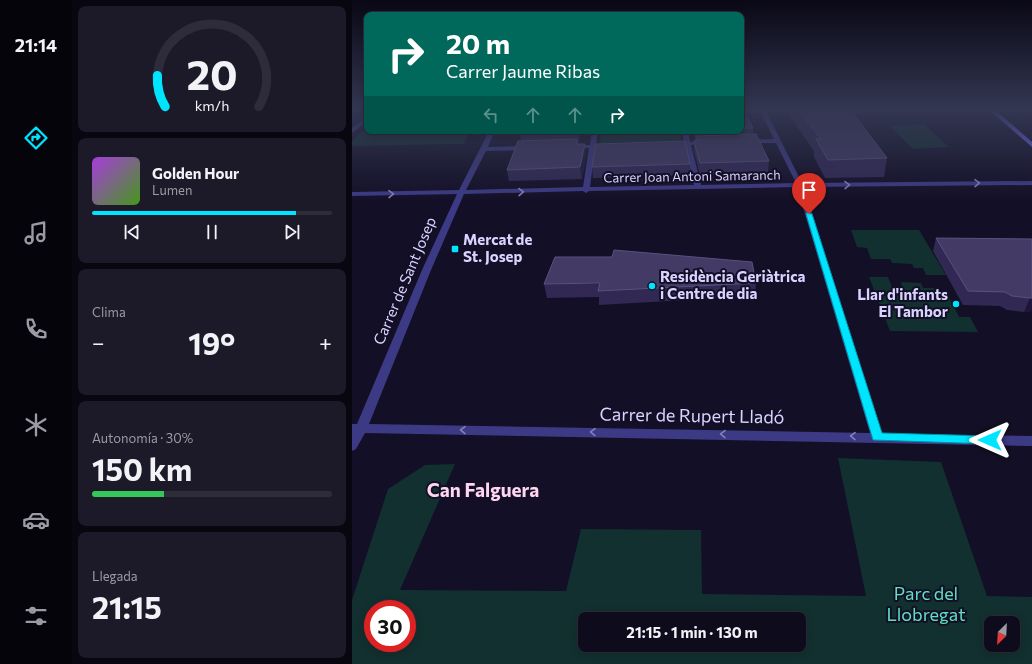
<!DOCTYPE html>
<html lang="es">
<meta charset="utf-8">
<style>
body{margin:0;font-family:Commissioner,sans-serif;background:#1c1929;color:#f1f3f6;height:100vh;display:flex;flex-direction:column;font-size:15px;white-space:nowrap}
*{box-sizing:border-box;margin:0}
p{font-size:13px;color:#9b9ba3}
.icon{flex:none;width:22px;height:22px;fill:none;stroke:currentColor;stroke-width:2;stroke-linecap:round;stroke-linejoin:round}
.map{position:relative;flex:1;overflow:hidden}
.drawer{display:flex;flex-direction:column;gap:6px;padding:6px;background:#08060f;width:280px}
.drawer>*{flex:none}
.top-card{position:absolute;left:12px;top:12px;width:380px;height:122px;border-radius:8px;box-shadow:0 2px 10px #0003,0 0 0 1px #2e2b3b;background:#00695c;color:#fff;overflow:hidden}
.needle{width:26px;rotate:204deg}
.fabs{position:absolute;left:632px;top:616px;display:grid;gap:8px}
.fabs a{display:grid;place-items:center;width:36px;height:36px;border-radius:8px;background:#0e0b1c;box-shadow:0 2px 10px #0003,0 0 0 1px #2e2b3b;font-size:20px}
.speed{position:absolute;left:12px;top:600px;display:flex;gap:8px;font-size:20px;font-weight:700;text-align:center}
.speed>*{display:grid;place-content:center;width:52px;height:52px;border-radius:50%;background:#0e0b1c;box-shadow:0 2px 10px #0003,0 0 0 1px #2e2b3b;line-height:1}
.speed .limit{border:6px solid #d22;background:#fff;color:#111}
.pin{position:absolute;display:grid;place-items:center;width:34px;height:34px;color:#fff;margin:-41px -17px;border-radius:50% 50% 50% 0;rotate:-45deg;box-shadow:0 0 4px #0007}
.pin .icon{rotate:45deg}
.me{position:absolute;width:44px;margin:-22px;rotate:270deg;stroke-linejoin:round;filter:drop-shadow(0 0 3px #0008)}
.turn{display:flex;align-items:center;gap:14px;height:84px;padding:0 16px;font-size:18px}
.turn .icon{width:52px;height:52px;stroke-width:2.5}
.turn b{display:block;font-size:28px;line-height:34px}
.lanes{display:flex;align-items:center;height:38px;padding:0 16px;background:#0003;justify-content:center;gap:20px;direction:ltr}
.lanes .off{opacity:.35}
.big{font-size:30px;font-weight:700;line-height:1.1}
.drawer .tile{flex:1;display:flex;flex-direction:column;justify-content:center;gap:6px;min-width:0;padding:0 14px;border-radius:8px;background:#1c1929}
.drawer .dial{align-items:center;gap:0}
.dial svg{height:104px;overflow:visible;fill:none;stroke:#2e2b3b;stroke-width:7;stroke-linecap:round;text-anchor:middle}
.dial text{fill:#f1f3f6;stroke:none}
.song{display:flex;align-items:center;gap:12px}
.cover{width:48px;height:48px;border-radius:6px;background:linear-gradient(135deg,hsl(280 70% 55%),hsl(100 70% 35%))}
.played{height:4px;border-radius:2px;background:linear-gradient(90deg,#00e5ff 85%,#2e2b3b 85%)}
.keys{display:flex;justify-content:space-around;direction:ltr}
.heat{display:flex;justify-content:space-between;align-items:center;font-size:22px;direction:ltr}
.charge{height:6px;border-radius:3px;background:linear-gradient(90deg,#34c759 30%,#2e2b3b 0)}
.trip{position:absolute;left:226px;top:612px;width:228px;height:40px;border-radius:8px;background:#0e0b1c;box-shadow:0 2px 10px #0003,0 0 0 1px #2e2b3b;font-weight:700;line-height:40px;text-align:center}
main{display:flex;flex:1;min-height:0}
.menu{display:flex;flex-direction:column;width:72px;justify-content:space-around;align-items:center;background:#06040b;color:#9b9ba3}
.menu .icon{width:28px;height:28px}
.menu .selected{color:#00e5ff}
.menu b{font-size:18px;color:#f1f3f6}
.map>svg:first-child{display:block}
.green{fill:#12302f;fill-rule:evenodd}
.lines{fill:none;stroke-linecap:round;stroke-linejoin:round}
.street{fill:#3d3a85;fill-rule:evenodd}
.secondary{fill:#6f6bff;fill-rule:evenodd}
.wall{fill:#312854}
.shaded-wall{fill:#1d163a}
.building{fill:#433a66;stroke:#5a527e}
.oneway{stroke:#837fbc}
.route{fill:#00e5ff;stroke:#0095a6}
.poi-dot{fill:#00e5ff;stroke:#130f26;stroke-width:1.5}
.labels{text-anchor:middle;stroke-width:4;stroke-linejoin:round;paint-order:stroke}
.far-street-label{font-size:13px;fill:#d9d4ff;stroke:#130f26}
.poi-label{font-size:15px;font-weight:bold;fill:#d9d4ff;stroke:#130f26;text-anchor:start}
.street-label{font-size:15px;fill:#d9d4ff;stroke:#130f26}
.near-street-label{font-size:18px;fill:#d9d4ff;stroke:#130f26}
.near-park-label{font-size:18px;fill:#5fe0c0;stroke:#130f26}
.near-neighbourhood-label{font-size:19px;font-weight:bold;fill:#ffd6f0;stroke:#130f26}
</style>
<main>
<nav class="menu">
<b>21:14</b>
<svg class="icon selected" aria-label="directions" viewBox="0 0 24 24"><path d="M12 3l9 9-9 9-9-9zM9 14v-3h6M13 9l2 2-2 2"/></svg>
<svg class="icon" aria-label="music" viewBox="0 0 24 24"><path d="M9 18V5l10-2v13"/><circle cx="6" cy="18" r="3"/><circle cx="16" cy="16" r="3"/></svg>
<svg class="icon" aria-label="phone" viewBox="0 0 24 24"><path d="M5 4h4l2 5-3 2q2 4 5 5l2-3 5 2v4C11 20 4 13 5 4z"/></svg>
<svg class="icon" aria-label="climate" viewBox="0 0 24 24"><path d="M12 3v18M4 7l16 10M4 17L20 7"/></svg>
<svg class="icon" aria-label="car" viewBox="0 0 24 24"><path d="M5 17H2v-5l4-1 3-4h7l3 4 3 1v5h-3M9 17h6M6 11h13"/><circle cx="7" cy="17" r="2"/><circle cx="17" cy="17" r="2"/></svg>
<svg class="icon" aria-label="filters" viewBox="0 0 24 24"><path d="M4 7h16M4 17h16"/><circle cx="9" cy="7" r="2"/><circle cx="15" cy="17" r="2"/></svg>
</nav>
<section class="drawer">
<div class="tile dial"><svg viewBox="0 0 100 80">
<path d="M14 69A42 42 0 1 1 86 69"/>
<path d="M14 69A42 42 0 0 1 8 45" stroke="#00e5ff"/>
<text x="50" y="56" font-size="32" font-weight="700">20</text>
<text x="50" y="72" font-size="11">km/h</text>
</svg></div>
<div class="tile">
<div class="song"><i class="cover"></i><div><b>Golden Hour</b><p>Lumen</p></div></div>
<div class="played"></div>
<div class="keys"><svg class="icon" aria-label="previous" viewBox="0 0 24 24"><path d="M18 5L8 12l10 7zM5 5v14"/></svg><svg class="icon" aria-label="pause" viewBox="0 0 24 24"><path d="M8 5v14M16 5v14"/></svg><svg class="icon" aria-label="next" viewBox="0 0 24 24"><path d="M6 5l10 7-10 7zM19 5v14"/></svg></div>
</div>
<div class="tile"><p>Clima</p>
<div class="heat"><a>−</a><b class="big">19°</b><a>+</a></div>
</div>
<div class="tile"><p>Autonomía · 30%</p><b class="big">150 km</b><div class="charge"></div></div>
<div class="tile"><p>Llegada</p><b class="big">21:15</b></div>
</section>
<div class="map">
<svg width="680" height="664" viewBox="0 0 680 664">
<rect width="100%" height="100%" fill="#130f26"/>
<g class="green">
<polygon points="572,124 597,147 561,149 538,126"/>
<polygon points="15,127 15,131 118,131 112,144 0,146 0,141"/>
<polygon points="249,131 328,131 329,141 248,143"/>
<polygon points="499,230 567,230 594,275 574,275 571,268 562,268 560,264 540,263 538,259 519,259 515,248 505,247"/>
<polygon points="517,277 536,277 540,287 550,287 549,282 569,283 571,288 582,288 584,293 595,293 607,317 618,317 626,332 538,331"/>
<path d="M 486,458 L 589,462 L 635,596 L 680,597 L 680,664 L 0,664 L 0,600 L 36,489 L 73,465 L 103,464 L 48,590 L 214,591 L 229,529 L 349,530 L 350,594 L 514,596 ZM 21,609 L 55,609 L 55,643 L 21,643 ZM 233,619 L 447,619 L 447,645 L 233,645 ZM 639,623 L 661,623 L 661,645 L 639,645 Z"/>
</g>
<g class="lines">
<g class="street">
<path d="M 389,109 L 413,109 L 450,183 L 680,181 L 680,185 L 452,187 L 530,434 L 680,436 L 680,446 L 13,433 L 4,449 L 0,451 L 0,424 L 5,424 L 70,270 L 105,194 L 0,196 L 0,192 L 107,190 L 137,131 L 143,131 L 136,147 L 177,146 L 180,148 L 177,150 L 134,151 L 114,190 L 231,187 L 237,148 L 221,149 L 218,147 L 221,145 L 238,145 L 240,131 L 246,131 L 244,145 L 257,144 L 260,146 L 257,148 L 243,148 L 238,187 L 342,185 L 333,145 L 321,146 L 318,144 L 321,142 L 332,142 L 330,131 L 336,131 L 338,142 L 355,141 L 358,143 L 355,145 L 339,145 L 349,185 L 444,183 L 424,143 L 392,143 L 392,141 L 394,140 L 422,139 L 409,113 L 389,113 ZM 445,187 L 518,433 L 17,424 L 79,270 L 112,194 L 231,191 L 234,193 L 237,191 Z"/>
<polygon points="15,117 15,122 0,133 0,128"/>
</g>
<polygon class="secondary" points="636,109 642,109 680,142 680,147"/>
</g>
<g class="wall">
<polygon points="389,109 401,128 401,135 417,161 416,172 348,175 342,151 342,141 343,140 341,131 389,131"/>
<polygon points="433,109 498,109 535,158 532,177 473,178 462,157 462,151"/>
<polygon points="169,131 229,131 227,143 225,143 226,144 234,155 230,179 157,181 155,170 169,141 168,134"/>
<polygon points="338,164 338,175 241,178 240,167"/>
<polygon points="584,238 680,239 680,311 672,312 655,310 648,306 611,305 581,251"/>
<polygon points="404,283 403,296 247,305 247,297 195,298 192,284"/>
</g>
<g class="shaded-wall">
<polygon points="226,131 229,131 227,143 226,132"/>
<polygon points="233,144 234,155 230,179 228,167"/>
<polygon points="678,298 680,298 680,311 672,312"/>
</g>
<g class="building">
<polygon points="389,109 392,109 401,128 389,128"/>
<polygon points="446,109 498,109 535,158 476,160 464,139 469,139"/>
<polygon points="169,131 226,131 226,132 168,134"/>
<polygon points="404,134 417,161 348,163 342,141 346,140 345,136"/>
<polygon points="225,139 224,144 233,144 228,167 155,170 166,141"/>
<polygon points="333,141 338,164 240,167 244,144"/>
<polygon points="584,238 680,239 680,298 678,298 660,296 653,292 616,291"/>
<polygon points="262,250 400,262 404,283 246,291 248,283 192,284 203,257 260,257"/>
</g>
<defs><path id="oneway-chevron" d="M-2-3.5L2.5 0L-2 3.5" fill="none" stroke-width="1.6" stroke-linecap="round" stroke-linejoin="round"/></defs>
<g class="oneway">
<use href="#oneway-chevron" transform="translate(625 183) rotate(-1)"/>
<use href="#oneway-chevron" transform="translate(495 185) rotate(-1)"/>
<use href="#oneway-chevron" transform="translate(169 192) rotate(-1)"/>
<use href="#oneway-chevron" transform="translate(39 194) rotate(-1)"/>
<use href="#oneway-chevron" transform="translate(111 430) rotate(-179)"/>
<use href="#oneway-chevron" transform="translate(241 432) rotate(-179)"/>
<use href="#oneway-chevron" transform="translate(371 434) rotate(-179)"/>
<use href="#oneway-chevron" transform="translate(501 436) rotate(-179)"/>
</g>
<linearGradient id="sky" x2="0" y2="1"><stop stop-color="#0a0815"/><stop offset="0.54" stop-color="#333752"/><stop offset="1" stop-color="#333752" stop-opacity="0"/></linearGradient>
<rect width="680" height="202" fill="url(#sky)"/>
<polygon class="route" points="455,212 460,214 530,433 638,436 642,437 644,440 642,443 638,444 521,440 454,214"/>
<g class="poi-dot">
<rect x="99" y="245" width="8" height="8" rx="2"/>
<circle cx="300" cy="286" r="4"/>
<circle cx="604" cy="304" r="4"/>
</g>
<g class="labels">
<g class="far-street-label">
<text transform="translate(340 176) rotate(-1)" y="5">Carrer Joan Antoni Samaranch</text>
</g>
<g class="poi-label">
<text x="111" y="245">Mercat de<tspan x="111" dy="17">St. Josep</tspan></text>
<text x="308" y="282">Residència Geriàtrica<tspan x="308" dy="17">i Centre de dia</tspan></text>
<text x="596" y="300" text-anchor="end">Llar d'infants<tspan x="596" dy="17">El Tambor</tspan></text>
</g>
<g class="street-label">
<text transform="translate(53 281) rotate(-67)" y="5">Carrer de Sant Josep</text>
</g>
<g class="near-street-label">
<text transform="translate(340 416) rotate(1)" y="6">Carrer de Rupert Lladó</text>
</g>
<g class="near-park-label">
<text x="574" y="600">Parc del<tspan x="574" dy="21">Llobregat</tspan></text>
</g>
<g class="near-neighbourhood-label">
<text x="131" y="497">Can Falguera</text>
</g>
</g>
</svg>
<div class="fabs">
<a><svg class="needle" viewBox="-14 -14 28 28"><path d="M0-13l5 13h-10z" fill="#e53935"/><path d="M0 13l5-13h-10z" fill="#9b9ba3"/></svg></a>
</div>
<div class="speed"><div class="limit">30</div></div>
<div class="pin" style="left:457px;top:214px;background:#d93025"><svg class="icon" aria-label="arrive" viewBox="0 0 24 24"><path d="M6 21V4h12l-3 4 3 4H6"/></svg></div>
<svg class="me" style="left:638px;top:440px" viewBox="-20 -20 40 40"><path d="M0-17L14 15 0 8-14 15z" fill="#00e5ff" stroke="#fff" stroke-width="4"/></svg>
<div class="trip">21:15 · 1 min · 130 m</div>
<div class="top-card">
<div class="turn"><svg class="icon" aria-label="right" viewBox="0 0 24 24"><path d="M7 20v-9h11M14 6l5 5-5 5"/></svg><div><b>20 m</b>Carrer Jaume Ribas</div></div>
<div class="lanes"><svg class="icon off" aria-label="left" viewBox="0 0 24 24"><path d="M17 20v-9H6M10 6l-5 5 5 5"/></svg><svg class="icon off" aria-label="ahead" viewBox="0 0 24 24"><path d="M12 20V5M6 11l6-6 6 6"/></svg><svg class="icon off" aria-label="ahead" viewBox="0 0 24 24"><path d="M12 20V5M6 11l6-6 6 6"/></svg><svg class="icon" aria-label="right" viewBox="0 0 24 24"><path d="M7 20v-9h11M14 6l5 5-5 5"/></svg></div>
</div>
</div>
</main>
